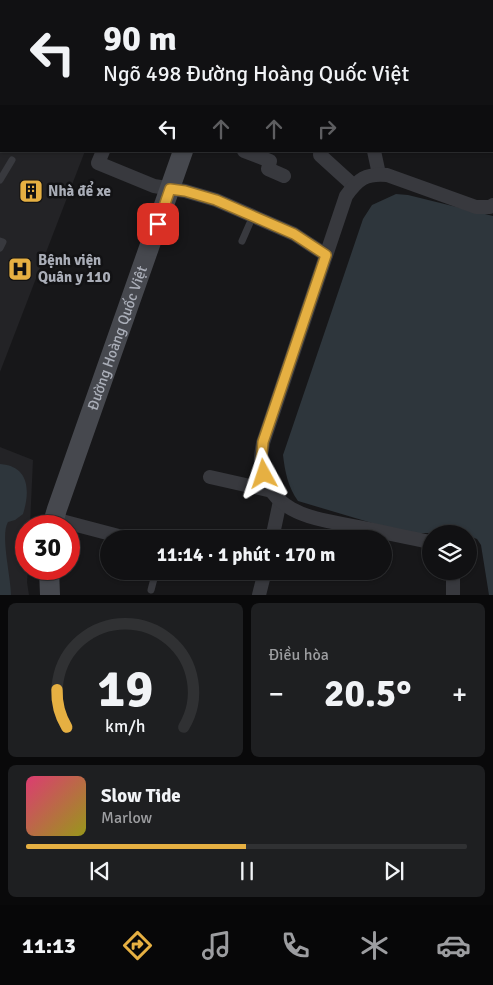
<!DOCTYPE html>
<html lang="vi">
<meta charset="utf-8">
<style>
body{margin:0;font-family:Signika,sans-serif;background:#1e1f21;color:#f1f3f6;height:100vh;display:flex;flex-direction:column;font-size:19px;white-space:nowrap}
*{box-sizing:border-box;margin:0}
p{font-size:16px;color:#9c9da0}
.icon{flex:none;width:28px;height:28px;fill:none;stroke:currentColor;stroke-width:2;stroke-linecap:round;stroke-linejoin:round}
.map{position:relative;height:595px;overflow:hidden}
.drawer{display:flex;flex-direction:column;gap:8px;padding:8px;background:#09090a;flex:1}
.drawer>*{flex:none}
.hud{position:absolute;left:0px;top:0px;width:494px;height:152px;box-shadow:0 1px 4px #0004,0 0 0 1px #303133;background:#111113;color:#f1f3f6;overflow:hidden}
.controls{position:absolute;left:422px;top:525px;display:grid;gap:10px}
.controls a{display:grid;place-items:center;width:55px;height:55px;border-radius:50%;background:#111113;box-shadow:0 1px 4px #0004,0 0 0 1px #303133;font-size:25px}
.speed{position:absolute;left:15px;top:515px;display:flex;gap:10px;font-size:25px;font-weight:700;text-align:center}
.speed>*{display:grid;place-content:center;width:65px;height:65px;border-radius:50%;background:#111113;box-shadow:0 1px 4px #0004,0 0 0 1px #303133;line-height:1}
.speed .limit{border:8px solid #d22;background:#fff;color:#111}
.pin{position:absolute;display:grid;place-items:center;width:42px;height:42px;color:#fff;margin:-21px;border-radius:10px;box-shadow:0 2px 8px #0006}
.me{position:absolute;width:55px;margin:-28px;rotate:355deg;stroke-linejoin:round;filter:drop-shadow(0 0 4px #0008)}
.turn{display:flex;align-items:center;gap:18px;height:105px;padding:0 20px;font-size:22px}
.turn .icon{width:65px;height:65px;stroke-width:2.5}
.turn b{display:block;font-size:35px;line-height:42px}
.lanes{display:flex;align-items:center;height:48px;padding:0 20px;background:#0003;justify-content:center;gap:25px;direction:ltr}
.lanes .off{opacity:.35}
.big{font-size:38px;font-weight:700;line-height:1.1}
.drawer .card{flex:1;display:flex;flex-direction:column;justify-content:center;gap:8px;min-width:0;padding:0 18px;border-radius:8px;background:#1e1f21}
.drawer .dial{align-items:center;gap:0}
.dial svg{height:130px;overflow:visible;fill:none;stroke:#303133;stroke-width:7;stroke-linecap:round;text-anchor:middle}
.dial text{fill:#f1f3f6;stroke:none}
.song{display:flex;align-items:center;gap:15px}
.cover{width:60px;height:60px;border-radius:8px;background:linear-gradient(135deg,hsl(340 70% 55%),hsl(60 70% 35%))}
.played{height:5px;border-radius:2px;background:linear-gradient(90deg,#e6b042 50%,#303133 50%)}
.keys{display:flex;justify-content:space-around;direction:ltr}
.heat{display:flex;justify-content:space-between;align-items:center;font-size:28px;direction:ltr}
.drawer .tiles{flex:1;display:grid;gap:8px;grid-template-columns:1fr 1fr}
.card:last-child{grid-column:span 2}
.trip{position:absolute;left:100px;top:530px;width:292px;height:50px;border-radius:25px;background:#111113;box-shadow:0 1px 4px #0004,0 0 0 1px #303133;font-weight:700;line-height:50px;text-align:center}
.dock{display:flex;height:80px;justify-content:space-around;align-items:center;background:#070708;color:#9c9da0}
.dock .icon{width:35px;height:35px}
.dock .on{color:#e6b042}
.dock b{font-size:22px;color:#f1f3f6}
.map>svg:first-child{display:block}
.built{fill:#232326}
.water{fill:#2e363c}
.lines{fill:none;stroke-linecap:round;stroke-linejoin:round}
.lane{stroke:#38393e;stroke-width:7}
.street{stroke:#38393e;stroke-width:14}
.secondary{stroke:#46484e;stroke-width:20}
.route-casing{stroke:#96722b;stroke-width:12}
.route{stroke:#e6b042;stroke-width:9}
.labels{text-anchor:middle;stroke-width:5;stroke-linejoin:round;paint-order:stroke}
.poi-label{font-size:15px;font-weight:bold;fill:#aaaeb8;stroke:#121214;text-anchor:start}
.street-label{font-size:15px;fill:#aaaeb8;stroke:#121214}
</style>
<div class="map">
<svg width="493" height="595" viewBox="0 0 493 595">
<rect width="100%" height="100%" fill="#171719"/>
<g class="built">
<polygon points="0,25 1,151 85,151 0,372"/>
<polygon points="0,447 33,460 30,526 26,526 26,569 28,569 27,582 29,595 0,595"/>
</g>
<g class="water">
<path d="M 396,194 L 408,195 L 493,216 L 493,595 L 489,595 L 481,545 L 477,539 L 469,536 L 469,534 L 461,534 L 444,528 L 430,533 L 414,533 L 382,526 L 298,501 C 288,487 285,472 283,455 L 363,219 L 372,205 Z"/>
<path d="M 0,464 C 30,466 30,492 23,514 L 15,520 L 8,522 C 0,535 11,577 11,595 L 0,595 Z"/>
</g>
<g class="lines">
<g class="lane">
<polyline points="0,180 12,160"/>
<polyline points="0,241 3,242 0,248"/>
<polyline points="242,241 253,216"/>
<polyline points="151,590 156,571"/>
</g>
<g class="street">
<polyline points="447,0 448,1"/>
<polyline points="161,1 162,0"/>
<polyline points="0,19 1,19"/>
<polyline points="492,113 493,113"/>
<polyline points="103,151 98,163 154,186 185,191 216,200 294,234 326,255"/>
<polyline points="244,151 270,161 268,169 284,176"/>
<polyline points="374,151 379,174"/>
<polyline points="320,155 353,185"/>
<polyline points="210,477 272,491"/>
<polyline points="54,519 130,539"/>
<polyline points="272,539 280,501"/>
<path d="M 431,542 C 405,537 379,531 352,526 C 312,518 271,514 261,465 C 260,458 262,450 263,443 L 346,196 C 358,179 366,173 387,175 L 476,207 L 490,207 L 493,205"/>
<polyline points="259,595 265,571"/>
<polyline points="453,595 453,571"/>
</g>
<g class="secondary">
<polyline points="238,1 238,0"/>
<path id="s1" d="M 52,526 L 57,509 L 183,151"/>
<polyline points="49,569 50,595"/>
</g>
</g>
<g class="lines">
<g class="route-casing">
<polyline id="route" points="158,224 170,189 185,191 216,200 294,234 326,255 263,442 261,464 264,474"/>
</g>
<use href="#route" class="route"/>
</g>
<defs>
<g id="building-square" transform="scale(1.25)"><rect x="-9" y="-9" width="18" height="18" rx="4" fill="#e6b042" stroke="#121214"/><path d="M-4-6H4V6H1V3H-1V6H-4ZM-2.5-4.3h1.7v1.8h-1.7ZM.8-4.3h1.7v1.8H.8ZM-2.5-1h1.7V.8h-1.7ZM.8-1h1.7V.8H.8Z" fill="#111"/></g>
<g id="hospital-square" transform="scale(1.25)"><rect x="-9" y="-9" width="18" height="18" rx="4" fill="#e6b042" stroke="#121214"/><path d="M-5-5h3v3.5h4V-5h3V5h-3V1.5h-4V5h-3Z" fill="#111"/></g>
</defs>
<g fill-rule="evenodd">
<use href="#building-square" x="31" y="191"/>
<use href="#hospital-square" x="20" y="269"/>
</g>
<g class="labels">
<g class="poi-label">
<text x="48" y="196">Nhà để xe</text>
<text x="38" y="265">Bệnh viện<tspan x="38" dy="17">Quân y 110</tspan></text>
</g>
<g class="street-label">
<text dy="5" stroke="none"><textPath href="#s1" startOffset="199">Đường Hoàng Quốc Việt</textPath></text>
</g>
</g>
</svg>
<div class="controls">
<a><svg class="icon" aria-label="layers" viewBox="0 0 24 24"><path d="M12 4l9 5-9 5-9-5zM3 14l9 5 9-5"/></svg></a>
</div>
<div class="speed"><div class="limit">30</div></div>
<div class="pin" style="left:158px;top:224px;background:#d93025"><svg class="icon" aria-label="arrive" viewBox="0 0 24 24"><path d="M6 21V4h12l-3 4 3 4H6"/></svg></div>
<svg class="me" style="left:264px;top:474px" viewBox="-20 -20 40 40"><path d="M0-17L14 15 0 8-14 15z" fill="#e6b042" stroke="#fff" stroke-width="4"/></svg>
<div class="trip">11:14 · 1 phút · 170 m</div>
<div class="hud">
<div class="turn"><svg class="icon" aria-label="left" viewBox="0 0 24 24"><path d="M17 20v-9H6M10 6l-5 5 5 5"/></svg><div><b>90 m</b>Ngõ 498 Đường Hoàng Quốc Việt</div></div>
<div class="lanes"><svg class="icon" aria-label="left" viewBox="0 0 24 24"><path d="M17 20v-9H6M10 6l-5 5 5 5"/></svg><svg class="icon off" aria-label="ahead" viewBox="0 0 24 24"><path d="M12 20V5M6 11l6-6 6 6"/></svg><svg class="icon off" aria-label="ahead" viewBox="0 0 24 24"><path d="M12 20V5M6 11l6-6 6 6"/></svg><svg class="icon off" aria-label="right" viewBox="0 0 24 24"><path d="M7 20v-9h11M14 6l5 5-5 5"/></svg></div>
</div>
</div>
<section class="drawer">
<div class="tiles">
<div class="card dial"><svg viewBox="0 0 100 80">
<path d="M14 69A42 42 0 1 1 86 69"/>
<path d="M14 69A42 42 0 0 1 8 46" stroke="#e6b042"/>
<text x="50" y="56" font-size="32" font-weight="700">19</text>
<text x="50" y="72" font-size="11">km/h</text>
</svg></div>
<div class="card"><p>Điều hòa</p>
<div class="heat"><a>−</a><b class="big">20.5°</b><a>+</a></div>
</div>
<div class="card">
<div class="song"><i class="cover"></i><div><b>Slow Tide</b><p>Marlow</p></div></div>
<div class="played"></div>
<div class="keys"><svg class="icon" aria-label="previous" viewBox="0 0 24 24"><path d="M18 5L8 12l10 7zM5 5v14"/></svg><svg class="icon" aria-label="pause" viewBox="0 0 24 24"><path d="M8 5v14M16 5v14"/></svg><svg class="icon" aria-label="next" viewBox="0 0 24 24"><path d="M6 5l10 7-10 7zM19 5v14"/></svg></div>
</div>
</div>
</section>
<nav class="dock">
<b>11:13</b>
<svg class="icon on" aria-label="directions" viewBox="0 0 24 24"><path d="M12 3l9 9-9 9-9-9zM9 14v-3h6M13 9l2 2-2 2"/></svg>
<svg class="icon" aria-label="music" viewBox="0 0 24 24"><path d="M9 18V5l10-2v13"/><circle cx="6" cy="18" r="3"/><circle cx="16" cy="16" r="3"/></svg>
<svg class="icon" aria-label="phone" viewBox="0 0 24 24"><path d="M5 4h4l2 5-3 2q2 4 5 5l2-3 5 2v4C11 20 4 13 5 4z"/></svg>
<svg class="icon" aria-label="climate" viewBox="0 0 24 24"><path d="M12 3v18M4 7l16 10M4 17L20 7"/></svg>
<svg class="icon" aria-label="car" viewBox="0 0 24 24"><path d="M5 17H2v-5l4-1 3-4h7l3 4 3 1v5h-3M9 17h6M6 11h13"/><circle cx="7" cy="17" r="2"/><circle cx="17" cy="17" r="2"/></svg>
</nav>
